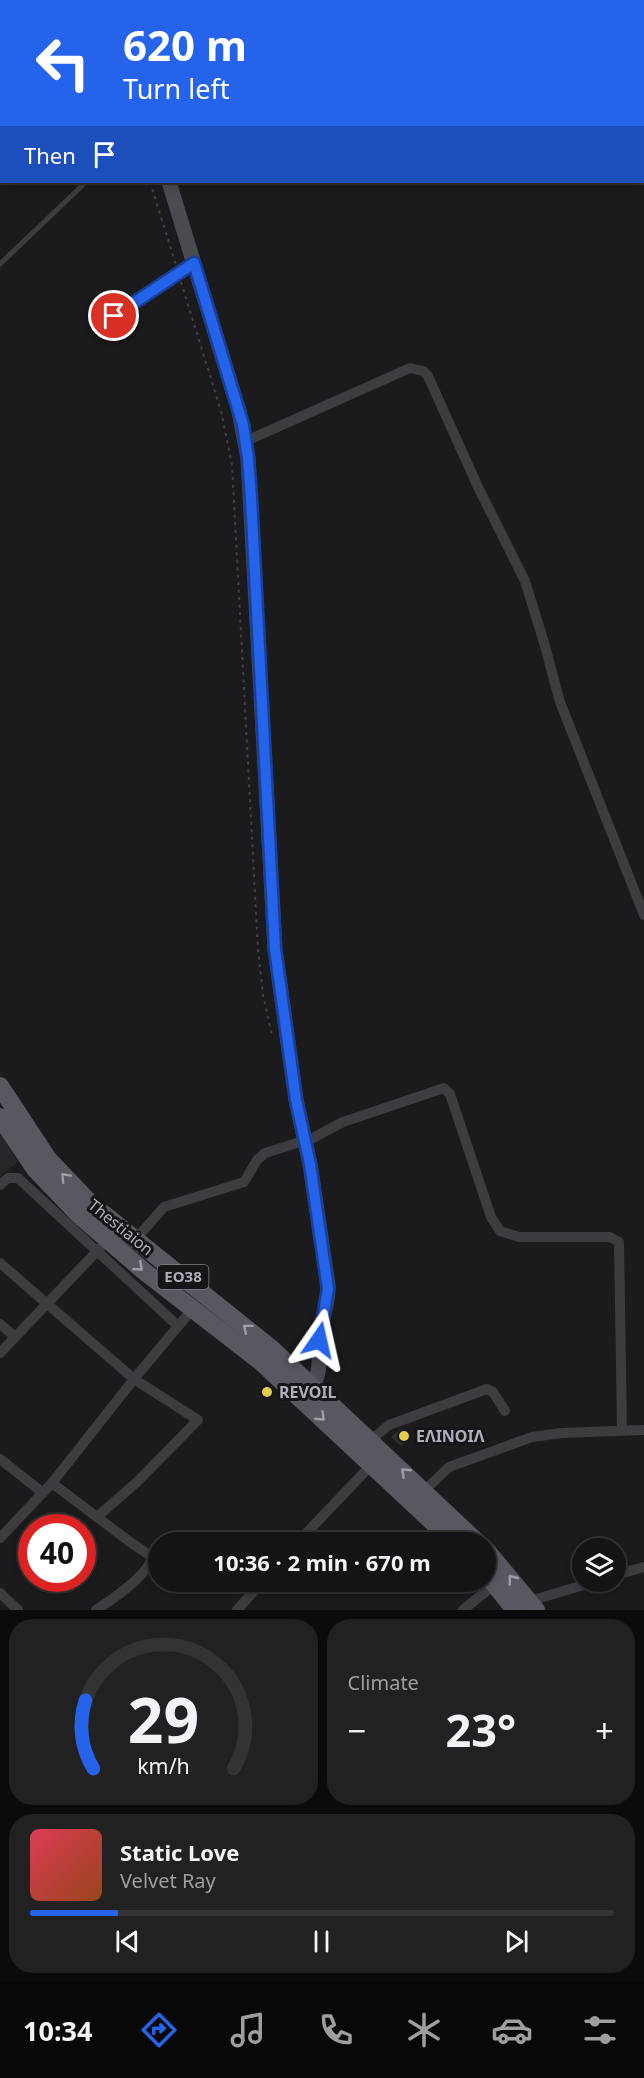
<!DOCTYPE html>
<meta charset="utf-8">
<style>
body{margin:0;font-family:"Noto Sans",sans-serif;background:#212122;color:#f1f3f6;height:100vh;display:flex;flex-direction:column;font-size:22px;white-space:nowrap}
*{box-sizing:border-box;margin:0}
p{font-size:20px;color:#9d9ea0}
.icon{flex:none;width:33px;height:33px;fill:none;stroke:currentColor;stroke-width:2;stroke-linecap:round;stroke-linejoin:round}
.map{position:relative;height:1610px;overflow:hidden}
.side{display:flex;flex-direction:column;gap:9px;padding:9px;background:#0b0b0c;flex:1}
.side>*{flex:none}
.guide{position:absolute;left:0px;top:0px;width:645px;height:183px;box-shadow:0 3px 9px #0003,0 0 0 2px #333334;background:#2563eb;color:#fff;overflow:hidden}
.controls{position:absolute;left:572px;top:1538px;display:grid;gap:12px}
.controls a{display:grid;place-items:center;width:54px;height:54px;border-radius:50%;background:#141415;box-shadow:0 3px 9px #0003,0 0 0 2px #333334;font-size:30px}
.speed{position:absolute;left:18px;top:1514px;display:flex;gap:12px;font-size:30px;font-weight:700;text-align:center}
.speed>*{display:grid;place-content:center;width:78px;height:78px;border-radius:50%;background:#141415;box-shadow:0 3px 9px #0003,0 0 0 2px #333334;line-height:1}
.speed .limit{border:9px solid #d22;background:#fff;color:#111}
.pin{position:absolute;display:grid;place-items:center;width:51px;height:51px;color:#fff;margin:-26px;border:3px solid #fff;border-radius:50%;box-shadow:0 2px 6px #0007}
.me{position:absolute;width:66px;margin:-33px;rotate:11deg;stroke-linejoin:round;filter:drop-shadow(0 0 4px #0008)}
.turn{display:flex;align-items:center;gap:21px;height:126px;padding:0 24px;font-size:27px}
.turn .icon{width:78px;height:78px;stroke-width:2.5}
.turn b{display:block;font-size:42px;line-height:51px}
.then{display:flex;align-items:center;height:57px;padding:0 24px;background:#0003;gap:12px;font-size:22px}
.big{font-size:45px;font-weight:700;line-height:1.1}
.side .card{flex:1;display:flex;flex-direction:column;justify-content:center;gap:9px;min-width:0;padding:0 21px;border-radius:24px;background:#212122}
.side .dial{align-items:center;gap:0}
.dial svg{height:156px;overflow:visible;fill:none;stroke:#333334;stroke-width:7;stroke-linecap:round;text-anchor:middle}
.dial text{fill:#f1f3f6;stroke:none}
.song{display:flex;align-items:center;gap:18px}
.cover{width:72px;height:72px;border-radius:9px;background:linear-gradient(135deg,hsl(350 70% 55%),hsl(20 70% 35%))}
.played{height:6px;border-radius:3px;background:linear-gradient(90deg,#2563eb 15%,#333334 15%)}
.keys{display:flex;justify-content:space-around;direction:ltr}
.heat{display:flex;justify-content:space-between;align-items:center;font-size:33px;direction:ltr}
.side .tiles{flex:1;display:grid;gap:9px;grid-template-columns:1fr 1fr}
.card:last-child{grid-column:span 2}
.trip{position:absolute;left:148px;top:1532px;width:348px;height:60px;border-radius:30px;background:#141415;box-shadow:0 3px 9px #0003,0 0 0 2px #333334;font-weight:700;line-height:60px;text-align:center}
.dock{display:flex;height:96px;justify-content:space-around;align-items:center;background:#080808;color:#9d9ea0}
.dock .icon{width:42px;height:42px}
.dock .on{color:#2563eb}
.dock b{font-size:27px;color:#f1f3f6}
.map>svg:first-child{display:block}
.built{fill:#272629}
.building{fill:#2e2d30}
.lines{fill:none;stroke-linecap:round;stroke-linejoin:round}
.path{stroke:#424248;stroke-width:2;stroke-dasharray:3 4.5;stroke-linecap:butt}
.lane{stroke:#3c3c41;stroke-width:5}
.street{stroke:#3c3c41;stroke-width:10}
.secondary{stroke:#4a4a51;stroke-width:15}
.primary{stroke:#585860;stroke-width:18}
.oneway{stroke:#9d9ea8}
.route-casing{stroke:#184099;stroke-width:15}
.route{stroke:#2563eb;stroke-width:10}
.poi-dot{fill:#e0cd4e;stroke:#161517;stroke-width:2}
.labels{text-anchor:middle;stroke-width:6;stroke-linejoin:round;paint-order:stroke}
.shield{fill:#161517;stroke:#808189;stroke-width:1.5}
.shield-label{font-size:15px;font-weight:bold;fill:#aeafba}
.street-label{font-size:16px;fill:#aeafba;stroke:#161517}
.poi-label{font-size:16px;font-weight:bold;fill:#aeafba;stroke:#161517;text-anchor:start}
</style>
<div class="map">
<svg width="644" height="1610" viewBox="0 0 644 1610">
<rect width="100%" height="100%" fill="#1b1a1c"/>
<polygon class="built" points="0,1132 18,1162 0,1176"/>
<polygon class="building" points="400,1429 409,1437 401,1446 391,1437"/>
<g class="lines">
<g class="path">
<polyline points="59,0 60,2"/>
<polyline points="150,182 176,265"/>
<polyline points="181,282 221,411 232,465 258,950 263,995 272,1035"/>
</g>
<g class="lane">
<polyline points="0,264 86,182"/>
<polyline points="114,316 192,264"/>
</g>
<g class="street">
<polyline points="246,441 410,368 423,371 428,376 478,487 525,581 545,646 560,702 644,915"/>
<polyline points="0,1185 8,1178 18,1178 178,1326"/>
<polyline points="135,1240 164,1207 244,1182 257,1160 265,1153 313,1138 343,1122 444,1088 450,1094 491,1217 500,1231 519,1237 610,1237 619,1242 622,1430"/>
<polyline points="0,1263 134,1379 198,1420 137,1482 97,1517"/>
<polyline points="0,1324 15,1337"/>
<polyline points="0,1353 101,1247"/>
<polyline points="371,1440 389,1425 487,1389 493,1392 505,1411"/>
<polyline points="0,1459 43,1493"/>
<path d="M 52,1483 L 130,1542 L 151,1556 C 153,1572 110,1601 96,1610"/>
<polyline points="424,1491 449,1467 532,1437 562,1433 644,1430"/>
<polyline points="0,1538 52,1483 134,1379 195,1306"/>
<polyline points="298,1542 374,1462"/>
<polyline points="615,1575 644,1567"/>
<polyline points="0,1593 18,1610"/>
<polyline points="530,1601 597,1581"/>
<polyline points="237,1610 263,1581"/>
<polyline points="463,1610 495,1584"/>
</g>
<g class="secondary">
<polyline points="79,0 80,2"/>
<path d="M 169,182 L 239,411 L 248,458 L 275,949 L 296,1100 L 310,1164 L 328,1285 C 329,1302 322,1317 320,1333 C 317,1352 323,1369 313,1385"/>
</g>
<g class="primary">
<polyline points="0,1086 48,1159 90,1203 272,1349 477,1542"/>
<polyline points="0,1117 35,1169 79,1215 145,1272 261,1362 454,1542"/>
<polyline points="486,1550 536,1610"/>
<polyline points="486,1574 515,1610"/>
</g>
</g>
<defs><path id="oneway-chevron" d="M-2-3.5L2.5 0L-2 3.5" fill="none" stroke-width="1.6" stroke-linecap="round" stroke-linejoin="round" transform="scale(1.5)"/></defs>
<g class="oneway">
<use href="#oneway-chevron" transform="translate(65 1177) rotate(-133)"/>
<use href="#oneway-chevron" transform="translate(139 1267) rotate(41)"/>
<use href="#oneway-chevron" transform="translate(247 1328) rotate(-140)"/>
<use href="#oneway-chevron" transform="translate(321 1417) rotate(43)"/>
<use href="#oneway-chevron" transform="translate(405 1472) rotate(-136)"/>
<use href="#oneway-chevron" transform="translate(512 1579) rotate(-129)"/>
</g>
<g class="lines">
<g class="route-casing">
<polyline id="route" points="114,316 194,263 243,425 248,458 251,498 275,949 296,1100 310,1164 328,1289 319,1340"/>
</g>
<use href="#route" class="route"/>
</g>
<g class="poi-dot">
<circle cx="267" cy="1392" r="6"/>
<circle cx="404" cy="1436" r="6"/>
</g>
<g class="labels">
<rect class="shield" x="157.5" y="1265" width="51" height="24" rx="4.5"/>
<g class="shield-label">
<text x="183" y="1282">ΕΟ38</text>
</g>
<g class="street-label">
<text transform="translate(121 1227) rotate(39)" y="6">Thestiaion</text>
</g>
<g class="poi-label">
<text x="279" y="1398">REVOIL</text>
<text x="416" y="1442">ΕΛΙΝΟΙΛ</text>
</g>
</g>
</svg>
<div class="controls">
<a><svg class="icon" aria-label="layers" viewBox="0 0 24 24"><path d="M12 4l9 5-9 5-9-5zM3 14l9 5 9-5"/></svg></a>
</div>
<div class="speed"><div class="limit">40</div></div>
<div class="pin" style="left:114px;top:316px;background:#d93025"><svg class="icon" aria-label="arrive" viewBox="0 0 24 24"><path d="M6 21V4h12l-3 4 3 4H6"/></svg></div>
<svg class="me" style="left:319px;top:1340px" viewBox="-20 -20 40 40"><path d="M0-17L14 15 0 8-14 15z" fill="#2563eb" stroke="#fff" stroke-width="4"/></svg>
<div class="trip">10:36 · 2 min · 670 m</div>
<div class="guide">
<div class="turn"><svg class="icon" aria-label="left" viewBox="0 0 24 24"><path d="M17 20v-9H6M10 6l-5 5 5 5"/></svg><div><b>620 m</b>Turn left</div></div>
<div class="then">Then<svg class="icon" aria-label="arrive" viewBox="0 0 24 24"><path d="M6 21V4h12l-3 4 3 4H6"/></svg></div>
</div>
</div>
<section class="side">
<div class="tiles">
<div class="card dial"><svg viewBox="0 0 100 80">
<path d="M14 69A42 42 0 1 1 86 69"/>
<path d="M14 69A42 42 0 0 1 10 34" stroke="#2563eb"/>
<text x="50" y="56" font-size="32" font-weight="700">29</text>
<text x="50" y="72" font-size="11">km/h</text>
</svg></div>
<div class="card"><p>Climate</p>
<div class="heat"><a>−</a><b class="big">23°</b><a>+</a></div>
</div>
<div class="card">
<div class="song"><i class="cover"></i><div><b>Static Love</b><p>Velvet Ray</p></div></div>
<div class="played"></div>
<div class="keys"><svg class="icon" aria-label="previous" viewBox="0 0 24 24"><path d="M18 5L8 12l10 7zM5 5v14"/></svg><svg class="icon" aria-label="pause" viewBox="0 0 24 24"><path d="M8 5v14M16 5v14"/></svg><svg class="icon" aria-label="next" viewBox="0 0 24 24"><path d="M6 5l10 7-10 7zM19 5v14"/></svg></div>
</div>
</div>
</section>
<nav class="dock">
<b>10:34</b>
<svg class="icon on" aria-label="directions" viewBox="0 0 24 24"><path d="M12 3l9 9-9 9-9-9zM9 14v-3h6M13 9l2 2-2 2"/></svg>
<svg class="icon" aria-label="music" viewBox="0 0 24 24"><path d="M9 18V5l10-2v13"/><circle cx="6" cy="18" r="3"/><circle cx="16" cy="16" r="3"/></svg>
<svg class="icon" aria-label="phone" viewBox="0 0 24 24"><path d="M5 4h4l2 5-3 2q2 4 5 5l2-3 5 2v4C11 20 4 13 5 4z"/></svg>
<svg class="icon" aria-label="climate" viewBox="0 0 24 24"><path d="M12 3v18M4 7l16 10M4 17L20 7"/></svg>
<svg class="icon" aria-label="car" viewBox="0 0 24 24"><path d="M5 17H2v-5l4-1 3-4h7l3 4 3 1v5h-3M9 17h6M6 11h13"/><circle cx="7" cy="17" r="2"/><circle cx="17" cy="17" r="2"/></svg>
<svg class="icon" aria-label="filters" viewBox="0 0 24 24"><path d="M4 7h16M4 17h16"/><circle cx="9" cy="7" r="2"/><circle cx="15" cy="17" r="2"/></svg>
</nav>
